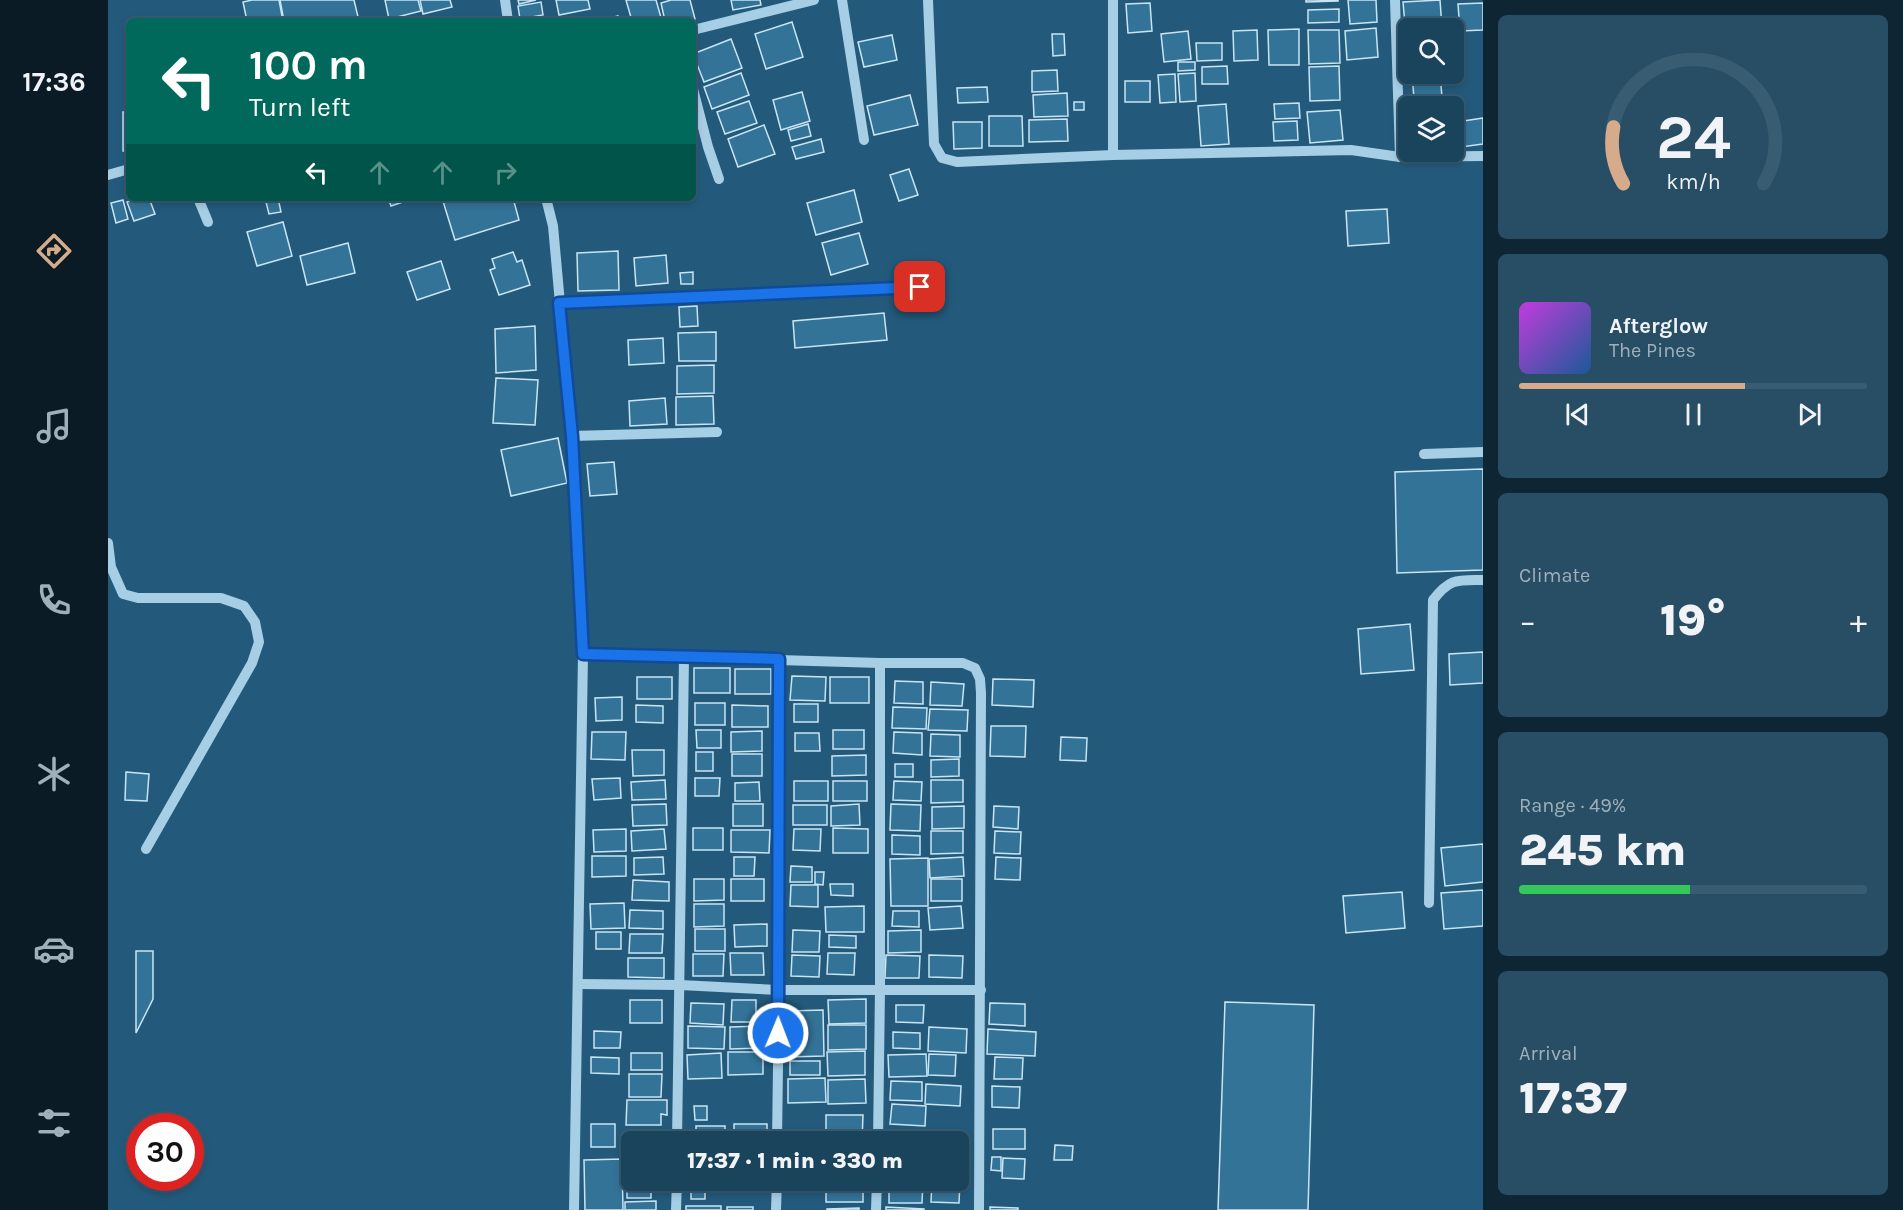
<!DOCTYPE html>
<meta charset="utf-8">
<style>
body{margin:0;font-family:Karla,sans-serif;background:#274e65;color:#f1f3f6;height:100vh;display:flex;flex-direction:column;font-size:22px;white-space:nowrap}
*{box-sizing:border-box;margin:0}
p{font-size:20px;color:#9fb0bb}
.icon{flex:none;width:33px;height:33px;fill:none;stroke:currentColor;stroke-width:2;stroke-linecap:round;stroke-linejoin:round}
.map{position:relative;flex:1;overflow:hidden}
.drawer{display:flex;flex-direction:column;gap:15px;padding:15px;background:#0e2533;width:420px}
.drawer>*{flex:none}
.hud{position:absolute;left:18px;top:18px;width:570px;height:183px;border-radius:9px;box-shadow:0 3px 9px #0003,0 0 0 2px #385c72;background:#00695c;color:#fff;overflow:hidden}
.controls{position:absolute;left:1290px;top:18px;display:grid;gap:12px}
.controls a{display:grid;place-items:center;width:66px;height:66px;border-radius:9px;background:#1a445c;box-shadow:0 3px 9px #0003,0 0 0 2px #385c72;font-size:30px}
.speed{position:absolute;left:18px;top:1113px;display:flex;gap:12px;font-size:30px;font-weight:700;text-align:center}
.speed>*{display:grid;place-content:center;width:78px;height:78px;border-radius:50%;background:#1a445c;box-shadow:0 3px 9px #0003,0 0 0 2px #385c72;line-height:1}
.speed .limit{border:9px solid #d22;background:#fff;color:#111}
.pin{position:absolute;display:grid;place-items:center;width:51px;height:51px;color:#fff;margin:-26px;border-radius:12px;box-shadow:0 3px 9px #0006}
.me{position:absolute;width:66px;margin:-33px;rotate:1deg;stroke-linejoin:round;filter:drop-shadow(0 0 4px #0008)}
.turn{display:flex;align-items:center;gap:21px;height:126px;padding:0 24px;font-size:27px}
.turn .icon{width:78px;height:78px;stroke-width:2.5}
.turn b{display:block;font-size:42px;line-height:51px}
.lanes{display:flex;align-items:center;height:57px;padding:0 24px;background:#0003;justify-content:center;gap:30px;direction:ltr}
.lanes .off{opacity:.35}
.big{font-size:45px;font-weight:800;line-height:1.1}
.drawer .widget{flex:1;display:flex;flex-direction:column;justify-content:center;gap:9px;min-width:0;padding:0 21px;border-radius:9px;background:#274e65}
.drawer .dial{align-items:center;gap:0}
.dial svg{height:156px;overflow:visible;fill:none;stroke:#385c72;stroke-width:7;stroke-linecap:round;text-anchor:middle}
.dial text{fill:#f1f3f6;stroke:none}
.song{display:flex;align-items:center;gap:18px}
.cover{width:72px;height:72px;border-radius:9px;background:linear-gradient(135deg,hsl(290 70% 55%),hsl(210 70% 35%))}
.played{height:6px;border-radius:3px;background:linear-gradient(90deg,#d6ab8b 65%,#385c72 65%)}
.keys{display:flex;justify-content:space-around;direction:ltr}
.heat{display:flex;justify-content:space-between;align-items:center;font-size:33px;direction:ltr}
.charge{height:9px;border-radius:4px;background:linear-gradient(90deg,#34c759 49%,#385c72 0)}
.trip{position:absolute;left:513px;top:1131px;width:348px;height:60px;border-radius:9px;background:#1a445c;box-shadow:0 3px 9px #0003,0 0 0 2px #385c72;font-weight:800;line-height:60px;text-align:center}
main{display:flex;flex:1;min-height:0}
.tab-bar{display:flex;flex-direction:column;width:108px;justify-content:space-around;align-items:center;background:#0a1b25;color:#9fb0bb}
.tab-bar .icon{width:42px;height:42px}
.tab-bar .current{color:#d6ab8b}
.tab-bar b{font-size:27px;color:#f1f3f6}
.map>svg:first-child{display:block}
.building{fill:#337398;stroke:#c9e5f4;stroke-width:1.5}
.lines{fill:none;stroke-linecap:round;stroke-linejoin:round}
.minor{stroke:#a6cee5;stroke-width:10}
.route-casing{stroke:#114b97;stroke-width:15}
.route{stroke:#1a73e8;stroke-width:10}
</style>
<main>
<nav class="tab-bar">
<b>17:36</b>
<svg class="icon current" aria-label="directions" viewBox="0 0 24 24"><path d="M12 3l9 9-9 9-9-9zM9 14v-3h6M13 9l2 2-2 2"/></svg>
<svg class="icon" aria-label="music" viewBox="0 0 24 24"><path d="M9 18V5l10-2v13"/><circle cx="6" cy="18" r="3"/><circle cx="16" cy="16" r="3"/></svg>
<svg class="icon" aria-label="phone" viewBox="0 0 24 24"><path d="M5 4h4l2 5-3 2q2 4 5 5l2-3 5 2v4C11 20 4 13 5 4z"/></svg>
<svg class="icon" aria-label="climate" viewBox="0 0 24 24"><path d="M12 3v18M4 7l16 10M4 17L20 7"/></svg>
<svg class="icon" aria-label="car" viewBox="0 0 24 24"><path d="M5 17H2v-5l4-1 3-4h7l3 4 3 1v5h-3M9 17h6M6 11h13"/><circle cx="7" cy="17" r="2"/><circle cx="17" cy="17" r="2"/></svg>
<svg class="icon" aria-label="filters" viewBox="0 0 24 24"><path d="M4 7h16M4 17h16"/><circle cx="9" cy="7" r="2"/><circle cx="15" cy="17" r="2"/></svg>
</nav>
<div class="map">
<svg width="1375" height="1210" viewBox="0 0 1375 1210">
<rect width="100%" height="100%" fill="#235a7b"/>
<g class="building">
<polygon points="144,0 171,0 175,21 139,21 135,2"/>
<polygon points="172,0 246,0 251,21 176,21"/>
<polygon points="277,0 310,0 313,11 281,19"/>
<polygon points="312,0 342,0 344,7 315,14"/>
<polygon points="410,0 428,0 411,4"/>
<polygon points="448,0 480,0 482,9 451,15"/>
<polygon points="518,0 548,0 554,21 524,21"/>
<polygon points="563,0 582,0 587,19 579,21 557,21 553,3"/>
<polygon points="623,0 652,0 653,5 625,10"/>
<polygon points="1198,0 1230,0 1230,1 1198,2"/>
<polygon points="1240,0 1268,0 1269,22 1242,24"/>
<polygon points="1332,0 1334,28 1300,28 1300,37 1298,37 1295,2"/>
<polygon points="433,2 435,15 412,19 410,6"/>
<polygon points="1042,3 1044,31 1020,33 1018,4"/>
<polygon points="1375,3 1375,30 1352,31 1350,4"/>
<polygon points="1231,9 1231,22 1200,23 1200,10"/>
<polygon points="510,16 512,21 491,21"/>
<polygon points="684,22 695,57 658,69 647,34"/>
<polygon points="1268,28 1270,57 1239,60 1237,31"/>
<polygon points="1191,29 1191,65 1161,65 1160,30"/>
<polygon points="1149,30 1150,60 1126,61 1125,31"/>
<polygon points="1200,30 1231,30 1232,63 1201,64"/>
<polygon points="1080,31 1083,59 1056,62 1053,34"/>
<polygon points="944,34 956,34 957,55 945,56"/>
<polygon points="784,35 789,60 756,67 750,42"/>
<polygon points="623,39 634,68 596,82 585,54"/>
<polygon points="1088,43 1114,43 1114,60 1089,61"/>
<polygon points="1070,62 1087,62 1087,70 1070,71"/>
<polygon points="1119,66 1120,84 1094,84 1094,67"/>
<polygon points="1231,66 1232,100 1202,101 1201,67"/>
<polygon points="949,70 950,91 924,92 924,71"/>
<polygon points="633,73 641,95 604,109 596,87"/>
<polygon points="1087,73 1088,101 1072,102 1070,74"/>
<polygon points="1067,74 1068,102 1052,103 1050,75"/>
<polygon points="1304,74 1332,74 1334,97 1306,99"/>
<rect x="1017" y="81" width="25" height="21"/>
<polygon points="879,87 880,102 850,103 849,88"/>
<polygon points="694,92 702,121 673,130 665,100"/>
<polygon points="959,93 960,116 926,117 925,95"/>
<polygon points="802,95 810,125 766,135 759,106"/>
<polygon points="641,101 649,123 617,134 609,112"/>
<rect x="966" y="102" width="10" height="8"/>
<polygon points="1191,103 1192,118 1167,119 1166,104"/>
<polygon points="1118,104 1121,144 1093,146 1090,106"/>
<polygon points="1232,110 1235,140 1202,143 1199,112"/>
<rect x="15" y="112" width="6" height="39"/>
<polygon points="881,116 914,116 915,146 881,146"/>
<polygon points="1375,118 1375,144 1353,147 1349,122"/>
<polygon points="959,119 960,141 921,142 921,120"/>
<polygon points="1189,121 1190,140 1166,141 1165,122"/>
<polygon points="845,122 874,122 874,148 846,149"/>
<polygon points="700,124 703,136 683,141 680,130"/>
<polygon points="656,125 667,154 630,167 620,139"/>
<polygon points="713,139 716,152 688,159 684,147"/>
<polygon points="801,169 810,195 791,201 782,175"/>
<polygon points="746,190 754,222 708,235 699,203"/>
<polygon points="31,198 41,198 47,214 26,221 19,202"/>
<polygon points="157,198 170,198 173,212 161,214"/>
<polygon points="280,198 303,198 304,199 283,206"/>
<polygon points="334,198 405,198 411,220 347,240"/>
<polygon points="15,200 20,219 8,223 3,203"/>
<polygon points="1279,209 1281,243 1240,246 1238,211"/>
<polygon points="175,222 184,256 149,266 139,232"/>
<polygon points="751,233 760,264 723,275 714,243"/>
<polygon points="240,243 247,273 199,285 192,256"/>
<polygon points="510,251 511,290 470,291 469,253"/>
<polygon points="405,252 409,262 414,260 422,285 391,295 382,270 387,268 384,259"/>
<polygon points="558,255 560,283 528,286 526,258"/>
<polygon points="333,261 342,289 309,300 299,272"/>
<polygon points="799,268 817,269 817,280 799,280"/>
<polygon points="585,272 585,284 573,284 572,273"/>
<polygon points="589,306 590,326 572,327 571,307"/>
<polygon points="776,313 779,340 687,348 685,321"/>
<polygon points="427,326 428,370 388,373 387,329"/>
<polygon points="608,332 608,361 571,361 570,333"/>
<polygon points="555,338 556,363 521,365 520,340"/>
<polygon points="606,365 606,393 569,394 569,366"/>
<polygon points="388,378 430,380 427,425 385,423"/>
<polygon points="605,396 606,424 568,425 568,397"/>
<polygon points="557,398 559,424 522,426 521,401"/>
<polygon points="450,438 459,483 403,496 393,450"/>
<polygon points="506,462 509,494 482,496 479,464"/>
<polygon points="1375,469 1375,570 1289,573 1287,472"/>
<polygon points="1302,624 1306,670 1253,674 1250,629"/>
<polygon points="1375,652 1375,683 1342,685 1341,654"/>
<rect x="586" y="668" width="36" height="25"/>
<rect x="627" y="669" width="36" height="25"/>
<polygon points="684,676 718,677 717,701 682,700"/>
<rect x="529" y="677" width="35" height="22"/>
<rect x="722" y="677" width="39" height="26"/>
<polygon points="885,679 926,680 925,707 884,705"/>
<polygon points="787,681 815,682 815,704 786,703"/>
<polygon points="823,682 856,684 854,706 822,705"/>
<polygon points="514,697 514,720 488,721 487,698"/>
<rect x="587" y="703" width="30" height="22"/>
<rect x="686" y="704" width="24" height="18"/>
<polygon points="528,705 555,706 555,723 528,722"/>
<polygon points="624,705 660,706 660,727 624,727"/>
<polygon points="785,707 819,708 818,729 784,728"/>
<polygon points="822,709 860,710 859,731 820,730"/>
<polygon points="883,726 918,726 917,757 882,756"/>
<polygon points="588,730 613,730 613,748 589,748"/>
<rect x="725" y="730" width="31" height="19"/>
<polygon points="654,731 654,751 623,752 623,732"/>
<polygon points="484,732 518,732 517,760 483,759"/>
<polygon points="786,732 814,733 814,755 785,753"/>
<polygon points="687,733 711,733 712,751 687,751"/>
<polygon points="823,734 852,735 852,757 822,756"/>
<polygon points="953,737 979,738 978,761 952,760"/>
<polygon points="524,750 556,750 556,775 525,776"/>
<rect x="588" y="752" width="17" height="19"/>
<rect x="624" y="754" width="30" height="22"/>
<polygon points="758,755 758,775 724,776 724,756"/>
<polygon points="851,759 851,776 823,777 823,760"/>
<rect x="787" y="764" width="18" height="13"/>
<polygon points="18,772 41,774 39,801 17,800"/>
<polygon points="512,778 513,798 486,800 484,779"/>
<polygon points="587,778 612,778 611,796 587,796"/>
<polygon points="557,780 558,799 524,800 523,782"/>
<polygon points="823,780 855,780 855,802 823,803"/>
<rect x="686" y="781" width="34" height="20"/>
<rect x="725" y="781" width="34" height="20"/>
<polygon points="786,781 814,782 813,801 785,800"/>
<polygon points="651,782 652,801 627,801 627,783"/>
<polygon points="558,804 559,825 525,826 524,805"/>
<rect x="625" y="804" width="30" height="22"/>
<polygon points="751,804 752,825 723,826 723,806"/>
<polygon points="783,804 813,805 812,831 782,830"/>
<rect x="685" y="805" width="34" height="20"/>
<polygon points="856,806 856,828 824,829 824,807"/>
<polygon points="886,806 911,807 910,829 885,827"/>
<rect x="585" y="828" width="30" height="22"/>
<polygon points="725,828 760,829 760,853 725,853"/>
<polygon points="518,829 518,851 486,852 485,830"/>
<polygon points="556,829 558,849 524,851 523,831"/>
<polygon points="686,829 713,829 712,851 685,850"/>
<polygon points="623,830 662,830 661,853 623,852"/>
<polygon points="823,831 855,831 855,853 823,854"/>
<polygon points="887,831 913,832 912,854 886,853"/>
<polygon points="784,835 812,836 812,855 784,854"/>
<polygon points="1375,844 1375,882 1337,886 1333,848"/>
<polygon points="484,856 518,856 518,876 484,877"/>
<polygon points="555,857 556,874 526,875 526,858"/>
<polygon points="626,857 647,857 646,876 626,876"/>
<polygon points="855,857 856,876 822,878 821,859"/>
<polygon points="888,857 913,858 912,880 887,879"/>
<polygon points="820,858 820,906 783,906 782,859"/>
<polygon points="683,866 704,867 704,882 682,882"/>
<polygon points="707,872 716,872 715,885 707,884"/>
<polygon points="586,879 616,879 616,900 586,901"/>
<rect x="623" y="879" width="33" height="22"/>
<rect x="823" y="879" width="31" height="22"/>
<polygon points="525,880 561,882 561,901 524,900"/>
<polygon points="722,884 745,884 745,896 723,895"/>
<polygon points="683,885 710,885 710,907 682,906"/>
<polygon points="1375,890 1375,926 1336,929 1333,893"/>
<polygon points="1294,892 1297,928 1238,933 1235,896"/>
<polygon points="516,903 517,928 483,929 482,904"/>
<polygon points="586,904 616,904 616,926 586,927"/>
<polygon points="756,906 756,932 718,932 717,907"/>
<polygon points="853,906 855,928 822,930 820,908"/>
<polygon points="522,910 555,911 555,929 521,928"/>
<polygon points="785,911 811,911 811,927 784,926"/>
<polygon points="659,924 659,946 627,947 626,925"/>
<rect x="587" y="929" width="30" height="22"/>
<polygon points="685,930 712,931 711,952 684,952"/>
<polygon points="813,930 813,952 780,953 780,931"/>
<rect x="488" y="932" width="25" height="17"/>
<polygon points="522,934 555,934 554,953 521,953"/>
<polygon points="721,935 748,936 748,948 721,947"/>
<polygon points="28,951 45,951 45,999 28,1033"/>
<polygon points="622,953 655,953 656,975 623,975"/>
<polygon points="720,953 747,953 746,975 719,974"/>
<polygon points="585,954 616,954 615,976 585,976"/>
<polygon points="684,955 712,956 711,977 683,976"/>
<polygon points="778,955 812,956 811,978 777,978"/>
<polygon points="821,955 855,956 854,978 821,977"/>
<polygon points="520,958 556,958 556,978 520,977"/>
<polygon points="758,999 758,1023 721,1024 720,1000"/>
<rect x="522" y="1000" width="32" height="23"/>
<polygon points="624,1000 648,1000 648,1022 623,1022"/>
<polygon points="1117,1002 1206,1005 1200,1210 1110,1210"/>
<polygon points="583,1003 616,1004 615,1025 582,1023"/>
<polygon points="882,1003 917,1004 917,1026 881,1024"/>
<polygon points="788,1005 816,1005 815,1023 788,1022"/>
<polygon points="715,1010 716,1056 681,1057 680,1011"/>
<polygon points="720,1025 758,1025 758,1049 720,1050"/>
<polygon points="580,1026 617,1027 616,1049 580,1048"/>
<polygon points="655,1026 655,1048 622,1049 622,1027"/>
<polygon points="821,1027 859,1029 858,1053 820,1051"/>
<polygon points="880,1029 928,1032 927,1056 879,1054"/>
<polygon points="486,1031 513,1032 512,1048 486,1048"/>
<polygon points="785,1032 812,1033 812,1049 785,1048"/>
<polygon points="757,1051 757,1075 720,1076 719,1052"/>
<polygon points="620,1052 655,1052 655,1074 620,1075"/>
<rect x="523" y="1053" width="31" height="17"/>
<polygon points="613,1053 614,1078 580,1079 579,1055"/>
<polygon points="818,1054 819,1076 781,1077 780,1055"/>
<polygon points="821,1054 848,1055 847,1076 820,1075"/>
<polygon points="483,1057 511,1058 511,1074 483,1073"/>
<polygon points="887,1057 915,1058 914,1079 886,1079"/>
<rect x="682" y="1061" width="30" height="14"/>
<polygon points="521,1074 554,1074 553,1097 521,1097"/>
<polygon points="717,1078 718,1102 680,1103 680,1079"/>
<polygon points="757,1079 758,1103 720,1104 720,1080"/>
<polygon points="783,1081 814,1082 814,1101 782,1100"/>
<polygon points="818,1084 853,1086 852,1106 817,1104"/>
<polygon points="884,1086 912,1087 911,1108 884,1107"/>
<polygon points="519,1100 559,1100 559,1115 553,1114 553,1125 518,1125"/>
<polygon points="784,1104 818,1106 817,1126 782,1124"/>
<polygon points="586,1106 599,1106 599,1120 587,1120"/>
<polygon points="718,1115 755,1115 754,1142 718,1142"/>
<rect x="483" y="1124" width="24" height="23"/>
<rect x="626" y="1124" width="33" height="18"/>
<rect x="588" y="1126" width="29" height="16"/>
<rect x="885" y="1129" width="32" height="20"/>
<polygon points="947,1145 965,1146 964,1160 946,1160"/>
<polygon points="850,1154 856,1154 855,1175 850,1175"/>
<polygon points="884,1157 893,1157 893,1171 883,1170"/>
<polygon points="895,1158 917,1159 916,1179 894,1178"/>
<polygon points="514,1159 515,1210 477,1210 476,1160"/>
<polygon points="519,1175 524,1175 524,1180 543,1180 543,1198 519,1198"/>
<rect x="718" y="1180" width="37" height="22"/>
<polygon points="781,1180 815,1182 814,1203 781,1203"/>
<polygon points="824,1181 852,1182 851,1203 823,1202"/>
<rect x="583" y="1189" width="14" height="10"/>
<polygon points="548,1201 548,1210 517,1210 517,1202"/>
<rect x="578" y="1206" width="35" height="4"/>
<rect x="619" y="1207" width="26" height="3"/>
<polygon points="778,1207 816,1209 816,1210 778,1210"/>
<polygon points="882,1207 910,1208 910,1210 882,1210"/>
<polygon points="751,1208 751,1210 719,1210 719,1209"/>
</g>
<g class="lines">
<g class="minor">
<polyline points="397,0 400,21"/>
<polyline points="734,0 756,140"/>
<polyline points="820,0 826,144 834,158 849,162 1005,155 1243,150 1292,157 1375,156"/>
<polyline points="1287,0 1292,157"/>
<polyline points="585,30 706,0"/>
<polyline points="585,89 600,147 611,179"/>
<polyline points="1005,155 1005,0"/>
<polyline points="0,175 21,169"/>
<polyline points="90,198 100,222"/>
<polyline points="438,198 445,226 464,436 475,654 466,1210"/>
<polyline points="451,303 812,287"/>
<polyline points="464,436 609,432"/>
<polyline points="1316,454 1375,452"/>
<polyline points="0,543 3,567 15,594 30,598 113,598 136,606 147,622 151,642 144,663 38,849"/>
<polyline points="475,654 772,663 855,663 867,668 872,679 873,693 871,1210"/>
<path d="M 1321,903 L 1325,600 C 1342,578 1349,580 1375,580"/>
<polyline points="470,984 572,985 671,990 873,990"/>
<polyline points="569,1142 576,657"/>
<polyline points="669,1142 671,990 671,659"/>
<polyline points="770,1142 772,989 772,663"/>
<polyline points="568,1210 569,1180"/>
<polyline points="668,1210 669,1180"/>
<polyline points="768,1210 769,1180"/>
</g>
</g>
<g class="lines">
<g class="route-casing">
<polyline id="route" points="670,1033 671,659 475,654 464,436 451,303 812,287"/>
</g>
<use href="#route" class="route"/>
</g>
</svg>
<div class="controls">
<a><svg class="icon" aria-label="search" viewBox="0 0 24 24"><circle cx="10" cy="10" r="6"/><path d="M15 15l6 6"/></svg></a>
<a><svg class="icon" aria-label="layers" viewBox="0 0 24 24"><path d="M12 4l9 5-9 5-9-5zM3 14l9 5 9-5"/></svg></a>
</div>
<div class="speed"><div class="limit">30</div></div>
<div class="pin" style="left:812px;top:287px;background:#d93025"><svg class="icon" aria-label="arrive" viewBox="0 0 24 24"><path d="M6 21V4h12l-3 4 3 4H6"/></svg></div>
<svg class="me" style="left:670px;top:1033px" viewBox="-20 -20 40 40"><circle r="17" fill="#1a73e8" stroke="#fff" stroke-width="3"/><path d="M0-11L8 9 0 5-8 9z" fill="#fff"/></svg>
<div class="trip">17:37 · 1 min · 330 m</div>
<div class="hud">
<div class="turn"><svg class="icon" aria-label="left" viewBox="0 0 24 24"><path d="M17 20v-9H6M10 6l-5 5 5 5"/></svg><div><b>100 m</b>Turn left</div></div>
<div class="lanes"><svg class="icon" aria-label="left" viewBox="0 0 24 24"><path d="M17 20v-9H6M10 6l-5 5 5 5"/></svg><svg class="icon off" aria-label="ahead" viewBox="0 0 24 24"><path d="M12 20V5M6 11l6-6 6 6"/></svg><svg class="icon off" aria-label="ahead" viewBox="0 0 24 24"><path d="M12 20V5M6 11l6-6 6 6"/></svg><svg class="icon off" aria-label="right" viewBox="0 0 24 24"><path d="M7 20v-9h11M14 6l5 5-5 5"/></svg></div>
</div>
</div>
<section class="drawer">
<div class="widget dial"><svg viewBox="0 0 100 80">
<path d="M14 69A42 42 0 1 1 86 69"/>
<path d="M14 69A42 42 0 0 1 9 40" stroke="#d6ab8b"/>
<text x="50" y="56" font-size="32" font-weight="700">24</text>
<text x="50" y="72" font-size="11">km/h</text>
</svg></div>
<div class="widget">
<div class="song"><i class="cover"></i><div><b>Afterglow</b><p>The Pines</p></div></div>
<div class="played"></div>
<div class="keys"><svg class="icon" aria-label="previous" viewBox="0 0 24 24"><path d="M18 5L8 12l10 7zM5 5v14"/></svg><svg class="icon" aria-label="pause" viewBox="0 0 24 24"><path d="M8 5v14M16 5v14"/></svg><svg class="icon" aria-label="next" viewBox="0 0 24 24"><path d="M6 5l10 7-10 7zM19 5v14"/></svg></div>
</div>
<div class="widget"><p>Climate</p>
<div class="heat"><a>−</a><b class="big">19°</b><a>+</a></div>
</div>
<div class="widget"><p>Range · 49%</p><b class="big">245 km</b><div class="charge"></div></div>
<div class="widget"><p>Arrival</p><b class="big">17:37</b></div>
</section>
</main>
